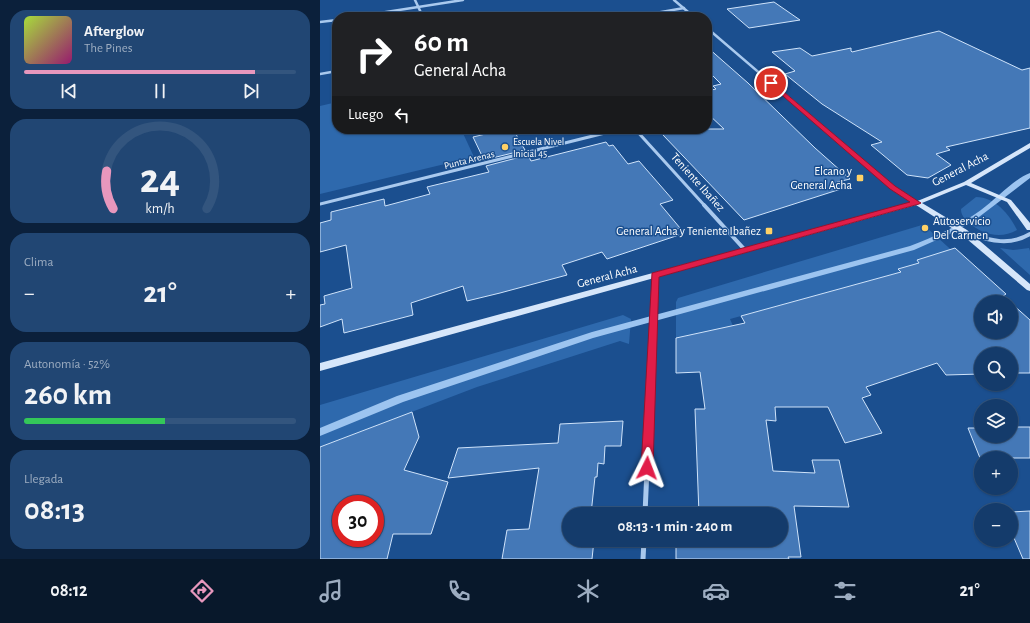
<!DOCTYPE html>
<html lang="es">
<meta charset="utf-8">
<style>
body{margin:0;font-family:"Alegreya Sans",sans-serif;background:#214673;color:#f1f3f6;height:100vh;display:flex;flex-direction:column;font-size:15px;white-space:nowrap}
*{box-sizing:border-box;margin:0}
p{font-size:13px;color:#9dadc1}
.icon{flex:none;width:22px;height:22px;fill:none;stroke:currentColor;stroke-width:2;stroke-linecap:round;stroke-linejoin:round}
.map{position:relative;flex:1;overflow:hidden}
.panel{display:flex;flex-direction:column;gap:10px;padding:10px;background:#0b203b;width:320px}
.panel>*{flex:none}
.hud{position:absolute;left:12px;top:12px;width:380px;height:122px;border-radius:16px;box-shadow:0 1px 3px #0004,0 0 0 1px #33557e;background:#202124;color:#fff;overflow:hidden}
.controls{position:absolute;left:654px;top:295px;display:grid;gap:8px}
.controls a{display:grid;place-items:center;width:44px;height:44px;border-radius:50%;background:#143b6b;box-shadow:0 1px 3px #0004,0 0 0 1px #33557e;font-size:20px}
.speed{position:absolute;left:12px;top:495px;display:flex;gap:8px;font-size:20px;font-weight:700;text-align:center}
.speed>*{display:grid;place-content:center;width:52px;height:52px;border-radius:50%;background:#143b6b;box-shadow:0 1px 3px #0004,0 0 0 1px #33557e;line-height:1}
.speed .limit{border:6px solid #d22;background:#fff;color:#111}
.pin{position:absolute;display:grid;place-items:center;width:34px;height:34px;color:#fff;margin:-17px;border:2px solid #fff;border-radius:50%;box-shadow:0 1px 4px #0007}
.me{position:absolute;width:44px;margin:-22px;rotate:3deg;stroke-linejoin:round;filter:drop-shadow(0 0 3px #0008)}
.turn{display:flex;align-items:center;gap:14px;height:84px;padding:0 16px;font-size:18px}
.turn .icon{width:52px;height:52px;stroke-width:2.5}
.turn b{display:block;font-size:28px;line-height:34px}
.then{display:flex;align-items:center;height:38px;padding:0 16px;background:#0003;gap:8px;font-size:15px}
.big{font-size:30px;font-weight:700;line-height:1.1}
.panel .card{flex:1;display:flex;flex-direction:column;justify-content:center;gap:6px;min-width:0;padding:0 14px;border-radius:16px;background:#214673}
.panel .dial{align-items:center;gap:0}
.dial svg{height:104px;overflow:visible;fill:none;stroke:#33557e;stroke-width:7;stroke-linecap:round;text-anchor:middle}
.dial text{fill:#f1f3f6;stroke:none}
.song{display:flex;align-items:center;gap:12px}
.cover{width:48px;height:48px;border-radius:6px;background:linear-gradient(135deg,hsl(80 70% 55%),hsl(320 70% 35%))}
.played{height:4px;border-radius:2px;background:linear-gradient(90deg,#e797bd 85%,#33557e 85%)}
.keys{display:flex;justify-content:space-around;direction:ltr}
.heat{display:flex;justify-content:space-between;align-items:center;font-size:22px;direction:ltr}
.charge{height:6px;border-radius:3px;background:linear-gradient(90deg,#34c759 52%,#33557e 0)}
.trip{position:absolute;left:242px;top:507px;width:226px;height:40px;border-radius:20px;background:#143b6b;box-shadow:0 1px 3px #0004,0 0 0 1px #33557e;font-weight:700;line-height:40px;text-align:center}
.dock{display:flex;height:64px;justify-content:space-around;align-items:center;background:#08182b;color:#9dadc1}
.dock .icon{width:28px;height:28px}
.dock .current{color:#e797bd}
.dock b{font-size:18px;color:#f1f3f6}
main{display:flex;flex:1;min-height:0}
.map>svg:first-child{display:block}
.green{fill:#2e69ad}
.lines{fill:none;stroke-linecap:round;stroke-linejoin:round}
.stream{fill:#9cc4f0;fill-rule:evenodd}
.building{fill:#4478b7;stroke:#cfe3fa;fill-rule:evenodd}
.street-far3{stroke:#a9c9ee;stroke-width:2.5}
.street-far2{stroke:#a9c9ee;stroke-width:3}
.street-far1{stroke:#a9c9ee;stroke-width:4}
.street{stroke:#a9c9ee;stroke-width:5}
.secondary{fill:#d6e6fa;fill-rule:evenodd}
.route{fill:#e11d48;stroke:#92132f}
.poi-dot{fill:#ffd166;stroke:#1b4f8f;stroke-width:1.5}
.labels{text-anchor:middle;stroke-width:3;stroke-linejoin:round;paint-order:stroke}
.far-poi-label{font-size:10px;fill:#fff;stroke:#1b4f8f;text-anchor:start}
.far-street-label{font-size:10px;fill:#fff;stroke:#1b4f8f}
.street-label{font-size:12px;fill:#fff;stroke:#1b4f8f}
.poi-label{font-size:12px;fill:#fff;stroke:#1b4f8f;text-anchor:end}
</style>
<main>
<section class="panel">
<div class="card">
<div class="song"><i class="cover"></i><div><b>Afterglow</b><p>The Pines</p></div></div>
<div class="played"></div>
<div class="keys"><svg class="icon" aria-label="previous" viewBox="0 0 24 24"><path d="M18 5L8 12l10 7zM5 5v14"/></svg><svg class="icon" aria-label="pause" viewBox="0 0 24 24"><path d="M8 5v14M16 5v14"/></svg><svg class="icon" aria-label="next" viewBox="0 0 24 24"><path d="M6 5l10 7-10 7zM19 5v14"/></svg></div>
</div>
<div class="card dial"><svg viewBox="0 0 100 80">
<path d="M14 69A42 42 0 1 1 86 69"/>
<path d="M14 69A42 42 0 0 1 9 40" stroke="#e797bd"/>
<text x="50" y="56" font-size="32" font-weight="700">24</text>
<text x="50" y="72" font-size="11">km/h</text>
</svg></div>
<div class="card"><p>Clima</p>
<div class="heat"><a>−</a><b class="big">21°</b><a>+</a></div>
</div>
<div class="card"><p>Autonomía · 52%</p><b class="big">260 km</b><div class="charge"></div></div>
<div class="card"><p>Llegada</p><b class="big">08:13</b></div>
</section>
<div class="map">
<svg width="710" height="559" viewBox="0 0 710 559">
<rect width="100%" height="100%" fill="#1b4f8f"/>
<g class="green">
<polygon points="17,102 17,129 141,129 154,157 0,194 0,106"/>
<path d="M 656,197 C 675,197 689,214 697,230 C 680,240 661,234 648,222 C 644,218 641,215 641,209 Z"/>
<polygon points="602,225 606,227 649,266 625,260 410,319 413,326 361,337 357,340 356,343 356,302 358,298"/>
<polygon points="680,248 693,250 709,248 710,251 710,275"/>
<polygon points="303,315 311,319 309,344 300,341 157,387 0,447 0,405"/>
</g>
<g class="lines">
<path class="stream" d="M 710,173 L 710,178 L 655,220 L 630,234 L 594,250 L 273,338 L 83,402 L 0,436 L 0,428 L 77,396 L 272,332 L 590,246 C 614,237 639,226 661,210 C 675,200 694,179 710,173 Z"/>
</g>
<g class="building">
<polygon points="454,2 480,20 429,28 407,9"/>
<polygon points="619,31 702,70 710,68 710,128 626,147 630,150 616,154 631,165 608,178 587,175 551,145 562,142 502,104 465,74 475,71 452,52 480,48 492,56 531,48 531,51 532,52"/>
<polygon points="387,47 428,83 495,148 530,179 517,182 524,188 424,220 343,135 363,129 404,129 387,113 387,91 396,89 393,86 401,84 387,70"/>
<polygon points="187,129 193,129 205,150 164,160 153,137"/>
<polygon points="286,142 289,146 293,145 308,164 319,161 353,200 340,204 360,228 355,230 359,235 287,259 282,252 242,265 247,275 180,293 147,301 143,286 91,303 93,315 24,333 22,319 0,327 0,305 5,304 4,296 32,288 26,245 0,252 0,223 11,220 11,212 64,199 65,206 110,194 107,187 169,172 166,166 208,155 211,161"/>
<polygon points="635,248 686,294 683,296 690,302 661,302 661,332 691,332 691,303 710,320 710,373 691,373 691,354 661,354 661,374 626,375 617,363 546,387 551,395 542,398 562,433 525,443 508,407 455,407 456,421 446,420 453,471 495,473 492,460 519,460 529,507 474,506 481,557 468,557 469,559 356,559 356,540 461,540 461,514 379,514 375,409 385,409 380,372 356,373 356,338 425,323 421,316 581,272 578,269 599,263 597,260"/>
<path d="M 92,412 L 99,437 L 84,470 L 128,482 L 111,534 L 73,534 L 67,559 L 0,559 L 0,447 ZM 21,504 L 55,504 L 55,538 L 21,538 Z"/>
<polygon points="303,421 301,446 285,446 284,464 278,463 277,477 275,477 271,514 249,514 249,540 274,540 272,559 182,559 187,530 209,529 219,468 128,478 138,448 238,443 240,424"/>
<polygon points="691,427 710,427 710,458 660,458 648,428 661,428 661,436 691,436"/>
<polygon points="710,511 710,559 703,559 691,531 691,512"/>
</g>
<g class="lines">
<g class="street-far3">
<polyline points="95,0 103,17"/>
<polyline points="354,0 374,17"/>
<polyline points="34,17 143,0"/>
<polyline points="313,17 364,8"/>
<polyline points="0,22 17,20"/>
<polyline points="387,28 458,89"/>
<polyline points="0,74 17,71"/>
</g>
<g class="street-far2">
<polyline points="457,88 572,187 597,203"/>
<polyline points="315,129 385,206"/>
<polyline points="0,204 301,129"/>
</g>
<g class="street-far1">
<polyline points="384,205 425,250"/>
<path d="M 650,234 C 671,241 690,246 710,234"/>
<polyline points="332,359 335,276"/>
</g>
<g class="street">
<polyline points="325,514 332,358"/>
<polyline points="323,559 324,540"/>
</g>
<polygon class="secondary" points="710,143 710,148 651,183 691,200 710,223 710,230 707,230 687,202 646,185 602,203 647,230 710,284 710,291 707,290 641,234 596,205 0,371 0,363 595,202 644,182"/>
</g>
<polygon class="route" points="451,81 575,186 601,203 599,204 339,277 333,468 331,472 327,474 323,472 321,468 332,273 590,202 570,189 449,84 449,82"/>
<g class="poi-dot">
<circle cx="185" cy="147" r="4"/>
<rect x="536" y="174" width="8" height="8" rx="2"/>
<circle cx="605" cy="228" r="4"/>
<rect x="445" y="227" width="8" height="8" rx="2"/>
</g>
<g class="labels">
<g class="far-poi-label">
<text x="193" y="145">Escuela Nivel<tspan x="193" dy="12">Inicial 45</tspan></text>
</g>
<g class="far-street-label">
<text transform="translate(149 159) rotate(-14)" y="4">Punta Arenas</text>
</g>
<g class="street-label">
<text transform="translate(640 169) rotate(-27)" y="4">General Acha</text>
<text transform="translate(378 182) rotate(48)" y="4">Teniente Ibañez</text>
<text transform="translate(287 276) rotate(-15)" y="4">General Acha</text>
</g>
<g class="poi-label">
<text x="532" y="175">Elcano y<tspan x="532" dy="14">General Acha</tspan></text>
<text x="613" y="225" text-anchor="start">Autoservicio<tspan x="613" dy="14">Del Carmen</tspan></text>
<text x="441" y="235">General Acha y Teniente Ibañez</text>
</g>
</g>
</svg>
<div class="controls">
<a><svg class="icon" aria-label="sound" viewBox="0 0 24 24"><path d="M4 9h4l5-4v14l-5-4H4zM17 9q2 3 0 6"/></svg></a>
<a><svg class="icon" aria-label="search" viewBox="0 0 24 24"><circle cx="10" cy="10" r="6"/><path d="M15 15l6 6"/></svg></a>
<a><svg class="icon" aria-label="layers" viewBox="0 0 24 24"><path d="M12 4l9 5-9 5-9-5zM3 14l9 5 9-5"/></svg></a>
<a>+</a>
<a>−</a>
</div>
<div class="speed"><div class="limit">30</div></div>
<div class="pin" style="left:451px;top:83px;background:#d93025"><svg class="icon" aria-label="arrive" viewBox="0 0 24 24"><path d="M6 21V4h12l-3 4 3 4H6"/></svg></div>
<svg class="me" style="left:327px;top:468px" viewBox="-20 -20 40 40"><path d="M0-17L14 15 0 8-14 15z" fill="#e11d48" stroke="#fff" stroke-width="4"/></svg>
<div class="trip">08:13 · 1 min · 240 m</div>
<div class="hud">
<div class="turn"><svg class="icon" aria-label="right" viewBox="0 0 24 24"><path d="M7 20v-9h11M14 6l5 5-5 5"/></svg><div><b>60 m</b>General Acha</div></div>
<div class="then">Luego<svg class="icon" aria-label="left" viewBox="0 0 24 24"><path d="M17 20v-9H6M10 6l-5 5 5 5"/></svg></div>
</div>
</div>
</main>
<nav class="dock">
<b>08:12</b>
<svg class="icon current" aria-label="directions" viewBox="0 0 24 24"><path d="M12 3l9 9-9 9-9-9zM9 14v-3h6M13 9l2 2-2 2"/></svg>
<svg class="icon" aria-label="music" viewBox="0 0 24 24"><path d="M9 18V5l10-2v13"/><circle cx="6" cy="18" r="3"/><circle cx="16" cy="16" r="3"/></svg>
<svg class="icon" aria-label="phone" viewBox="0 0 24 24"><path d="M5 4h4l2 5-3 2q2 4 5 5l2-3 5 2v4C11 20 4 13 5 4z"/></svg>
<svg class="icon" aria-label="climate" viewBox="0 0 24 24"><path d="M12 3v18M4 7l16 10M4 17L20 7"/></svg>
<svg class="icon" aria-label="car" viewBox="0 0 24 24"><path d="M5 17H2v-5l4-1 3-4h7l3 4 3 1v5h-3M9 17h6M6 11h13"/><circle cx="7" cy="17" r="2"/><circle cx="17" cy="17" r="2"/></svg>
<svg class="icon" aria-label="filters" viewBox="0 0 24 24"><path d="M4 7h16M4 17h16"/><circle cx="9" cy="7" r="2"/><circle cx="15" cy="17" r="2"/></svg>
<b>21°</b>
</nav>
